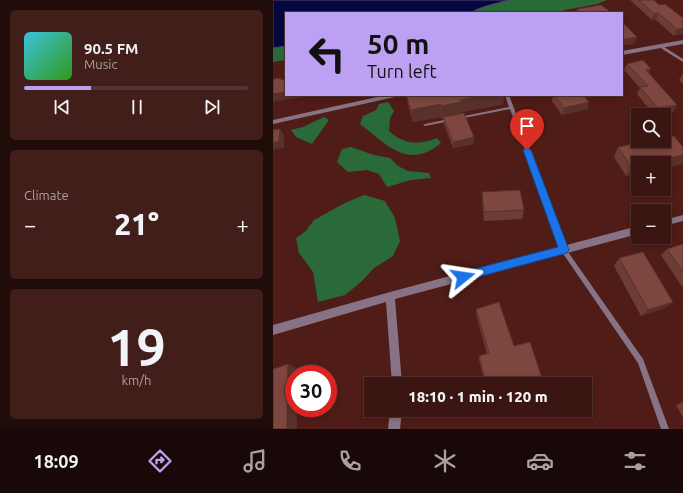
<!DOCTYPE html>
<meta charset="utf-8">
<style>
body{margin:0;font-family:Ubuntu,sans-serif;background:#421e1a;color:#f1f3f6;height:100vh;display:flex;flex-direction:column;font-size:15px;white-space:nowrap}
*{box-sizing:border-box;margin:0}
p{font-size:13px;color:#ac9f9f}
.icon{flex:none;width:22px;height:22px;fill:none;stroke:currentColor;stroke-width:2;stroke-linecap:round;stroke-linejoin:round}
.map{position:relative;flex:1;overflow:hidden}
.side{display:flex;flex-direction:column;gap:10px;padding:10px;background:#200c09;width:273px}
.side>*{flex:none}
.hud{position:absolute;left:12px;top:12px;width:338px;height:84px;border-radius:0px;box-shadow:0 2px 6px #0003,0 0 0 1px #543431;background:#bca0f2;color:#111;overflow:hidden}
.tools{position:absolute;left:358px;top:108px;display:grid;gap:8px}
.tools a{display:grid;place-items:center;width:40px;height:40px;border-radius:0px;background:#3b1511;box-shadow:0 2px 6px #0003,0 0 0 1px #543431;font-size:20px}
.speed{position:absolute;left:12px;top:365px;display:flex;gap:8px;font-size:20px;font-weight:700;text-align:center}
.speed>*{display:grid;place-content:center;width:52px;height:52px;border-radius:50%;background:#3b1511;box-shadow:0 2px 6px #0003,0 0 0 1px #543431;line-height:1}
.speed .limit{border:6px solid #d22;background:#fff;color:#111}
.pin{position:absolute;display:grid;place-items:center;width:34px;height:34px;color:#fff;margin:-41px -17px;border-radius:50% 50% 50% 0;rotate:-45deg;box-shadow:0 0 4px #0007}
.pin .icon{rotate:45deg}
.me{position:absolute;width:44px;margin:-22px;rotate:75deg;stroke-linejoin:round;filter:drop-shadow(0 0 3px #0008)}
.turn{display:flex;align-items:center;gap:14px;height:84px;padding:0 16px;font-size:18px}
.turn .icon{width:52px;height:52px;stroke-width:2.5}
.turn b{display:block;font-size:28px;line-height:34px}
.big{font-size:30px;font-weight:800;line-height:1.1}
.side .widget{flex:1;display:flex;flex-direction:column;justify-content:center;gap:6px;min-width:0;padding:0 14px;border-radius:6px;background:#421e1a}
.side .dial{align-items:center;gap:0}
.dial b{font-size:52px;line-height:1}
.song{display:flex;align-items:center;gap:12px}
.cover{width:48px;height:48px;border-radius:6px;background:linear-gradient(135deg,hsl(190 70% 55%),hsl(110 70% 35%))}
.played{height:4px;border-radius:2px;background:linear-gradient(90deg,#bca0f2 30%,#543431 30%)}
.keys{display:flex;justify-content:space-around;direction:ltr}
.heat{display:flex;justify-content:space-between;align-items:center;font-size:22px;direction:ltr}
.trip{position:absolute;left:91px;top:377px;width:228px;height:40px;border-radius:0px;background:#3b1511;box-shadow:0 2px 6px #0003,0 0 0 1px #543431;font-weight:800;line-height:40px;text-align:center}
.tab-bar{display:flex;height:64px;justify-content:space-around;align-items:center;background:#180807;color:#ac9f9f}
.tab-bar .icon{width:28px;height:28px}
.tab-bar .selected{color:#bca0f2}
.tab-bar b{font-size:18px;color:#f1f3f6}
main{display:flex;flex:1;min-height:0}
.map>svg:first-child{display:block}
.forest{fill:#296a38}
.water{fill:#050740;stroke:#4f466c}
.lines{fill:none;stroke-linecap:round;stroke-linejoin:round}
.lane{fill:#877385;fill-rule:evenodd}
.street{fill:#877385;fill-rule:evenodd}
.wall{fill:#6c3c35}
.shaded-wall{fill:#58312b}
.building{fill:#7d463e;stroke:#58312b}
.route{fill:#1a73e8;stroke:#114b97}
</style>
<main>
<section class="side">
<div class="widget">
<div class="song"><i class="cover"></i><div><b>90.5 FM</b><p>Music</p></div></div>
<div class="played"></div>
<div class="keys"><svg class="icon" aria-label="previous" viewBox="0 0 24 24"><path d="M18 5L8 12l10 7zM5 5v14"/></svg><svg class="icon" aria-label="pause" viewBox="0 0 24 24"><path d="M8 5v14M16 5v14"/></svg><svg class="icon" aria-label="next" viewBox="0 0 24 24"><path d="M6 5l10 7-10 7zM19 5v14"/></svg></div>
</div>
<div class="widget"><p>Climate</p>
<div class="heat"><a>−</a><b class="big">21°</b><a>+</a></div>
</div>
<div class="widget dial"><b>19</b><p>km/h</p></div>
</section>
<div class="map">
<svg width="410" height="429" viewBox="0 0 410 429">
<rect width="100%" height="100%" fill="#4f1c17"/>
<g class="forest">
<polygon points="234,0 358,0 334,0 324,4 292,10 283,13 197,13 202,8"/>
<polygon points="13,46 13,60 0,62 0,48"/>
<path d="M 115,102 L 121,111 L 117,118 L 116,131 C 131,145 146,145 164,138 L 168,143 C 134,171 114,144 87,124 L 90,116 L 103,110 L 106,104 Z"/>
<polygon points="51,117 56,120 39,144 23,137 18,130 30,127"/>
<polygon points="78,147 101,155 117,158 125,166 135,171 156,173 158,178 138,180 114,187 106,174 94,170 75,172 64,162 69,149"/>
<polygon points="91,195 112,201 122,218 127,241 120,256 101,268 88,282 72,295 45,302 40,272 26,253 23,238 33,231 41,220 72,203"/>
</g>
<path class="water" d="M 0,0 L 236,0 C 226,3 205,7 198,13 L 13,13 L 13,46 L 0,48 Z"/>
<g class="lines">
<g class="lane">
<polygon points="386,45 388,45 410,59 410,62 386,47"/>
<polygon points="232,95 236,95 293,249 370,359 396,429 388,429 365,363 289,252 237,109 186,119 184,118 186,117 236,107"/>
<polygon points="176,119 178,120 177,121 152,126 150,125 152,124"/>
</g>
<g class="street">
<polygon points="410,40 410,44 349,55 349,51"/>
<polygon points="113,95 125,95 122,97 0,124 0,120"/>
<polygon points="410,215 410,221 391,226 391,220"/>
<polygon points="365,226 365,234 122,299 129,384 119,384 113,302 0,335 0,325 117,292"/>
<polygon points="117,410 129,410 127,429 115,429"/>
</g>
</g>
<g class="wall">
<polygon points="357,0 381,0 386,5 410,18 401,36 383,20 379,20"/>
<polygon points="304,9 339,13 303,13"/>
<polygon points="354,64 376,73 404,105 400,112 381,115 364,94 367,88 351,70"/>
<polygon points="410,73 410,84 406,80"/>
<polygon points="133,95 231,95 230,104 189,112 201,144 180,148 171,124 171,119 169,119 168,117 140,122 135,104"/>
<polygon points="280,95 310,95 316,102 314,109 289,115 279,101"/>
<polygon points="345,147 410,147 410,163 409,164 353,176 341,157"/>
<polygon points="209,192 251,210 249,219 211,221 209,201"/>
<polygon points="410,244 410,286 409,287 388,255 394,249"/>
<polygon points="346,258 400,302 392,308 368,316 341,266"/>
<polygon points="203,309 241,346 270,381 268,384 212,384 206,360 206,356 214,354 203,314"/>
<polygon points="410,402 410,418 403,405"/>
</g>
<g class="shaded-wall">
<polygon points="385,13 383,20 379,20 381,14"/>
<polygon points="410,28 410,34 401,36 404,29"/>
<polygon points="364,37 361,44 349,46 349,40"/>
<polygon points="378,69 375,76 373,70"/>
<polygon points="13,92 13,95 42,95 0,102 0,94"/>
<polygon points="212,95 231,95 230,104 189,112 189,115 170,117 171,119 169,119 168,106 187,100"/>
<polygon points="316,102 314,109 289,115 291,108"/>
<polygon points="167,104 168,117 140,122 138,110"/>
<polygon points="404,105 400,112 381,115 385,108"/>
<polygon points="7,129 11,135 11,148 0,150 0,143"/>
<polygon points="201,137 201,144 180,148 180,142"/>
<polygon points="410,155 410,163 409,164 391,168 391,163 375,163"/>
<polygon points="365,165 365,173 353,176 358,167"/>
<polygon points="400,302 392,308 368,316 375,310"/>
<polygon points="15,364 24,368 24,374 21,374 21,408 24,408 24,429 14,429"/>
<polygon points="270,381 268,384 259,384"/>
</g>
<g class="building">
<polygon points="366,0 381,0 386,5 392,4 410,18 410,28 404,29 385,13 381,14"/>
<polygon points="328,5 339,13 306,13 307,13 304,9"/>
<polygon points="349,22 364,37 349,40"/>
<polygon points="370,60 378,69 373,70 404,105 385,108 367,87 375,86 354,64"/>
<polygon points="8,78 8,80 13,79 13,92 0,94 0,79"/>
<polygon points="133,95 212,95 187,100 188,102 168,106 167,104 138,110"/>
<polygon points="281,95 310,95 316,102 291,108"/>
<polygon points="191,113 201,137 180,142 170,117"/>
<polygon points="7,129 6,141 0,143 0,130"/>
<polygon points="401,136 410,147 410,155 375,163 365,163 365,165 358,167 345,147 376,141 391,141 391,138"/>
<polygon points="247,190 251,210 211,212 209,192"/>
<polygon points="410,244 410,272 394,249"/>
<polygon points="370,252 400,302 375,310 346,258"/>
<polygon points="226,302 241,346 257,342 270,381 259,384 213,384 206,356 216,353 203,309"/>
<polygon points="15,364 14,429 0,429 0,369"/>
</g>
<polygon class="route" points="254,147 258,150 296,250 294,253 190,281 186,280 184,277 186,273 190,272 285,247 250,150"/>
</svg>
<div class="tools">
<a><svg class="icon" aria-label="search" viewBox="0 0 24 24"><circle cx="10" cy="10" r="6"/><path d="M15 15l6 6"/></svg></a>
<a>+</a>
<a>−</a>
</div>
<div class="speed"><div class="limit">30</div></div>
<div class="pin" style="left:254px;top:150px;background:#d93025"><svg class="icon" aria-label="arrive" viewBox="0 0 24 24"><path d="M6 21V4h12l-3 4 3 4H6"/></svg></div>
<svg class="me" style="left:190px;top:277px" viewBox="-20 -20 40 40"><path d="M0-17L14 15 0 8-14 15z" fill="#1a73e8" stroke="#fff" stroke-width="4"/></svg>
<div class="trip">18:10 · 1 min · 120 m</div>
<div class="hud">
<div class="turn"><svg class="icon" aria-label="left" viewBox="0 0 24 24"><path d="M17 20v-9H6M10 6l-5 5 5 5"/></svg><div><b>50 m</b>Turn left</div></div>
</div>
</div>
</main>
<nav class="tab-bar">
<b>18:09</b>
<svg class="icon selected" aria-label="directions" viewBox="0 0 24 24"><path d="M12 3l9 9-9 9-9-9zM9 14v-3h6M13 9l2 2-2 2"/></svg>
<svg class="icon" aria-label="music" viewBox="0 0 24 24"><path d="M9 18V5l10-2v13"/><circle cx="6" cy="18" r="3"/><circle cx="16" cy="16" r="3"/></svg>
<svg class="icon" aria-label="phone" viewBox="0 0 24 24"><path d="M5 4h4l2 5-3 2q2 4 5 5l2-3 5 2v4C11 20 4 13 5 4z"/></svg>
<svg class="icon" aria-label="climate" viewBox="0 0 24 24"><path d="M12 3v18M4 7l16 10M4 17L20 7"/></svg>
<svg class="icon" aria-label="car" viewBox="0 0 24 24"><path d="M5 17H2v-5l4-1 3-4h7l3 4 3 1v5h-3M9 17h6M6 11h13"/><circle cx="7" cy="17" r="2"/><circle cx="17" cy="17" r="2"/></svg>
<svg class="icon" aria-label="filters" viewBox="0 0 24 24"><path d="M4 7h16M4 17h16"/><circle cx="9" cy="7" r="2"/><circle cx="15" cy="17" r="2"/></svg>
</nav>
